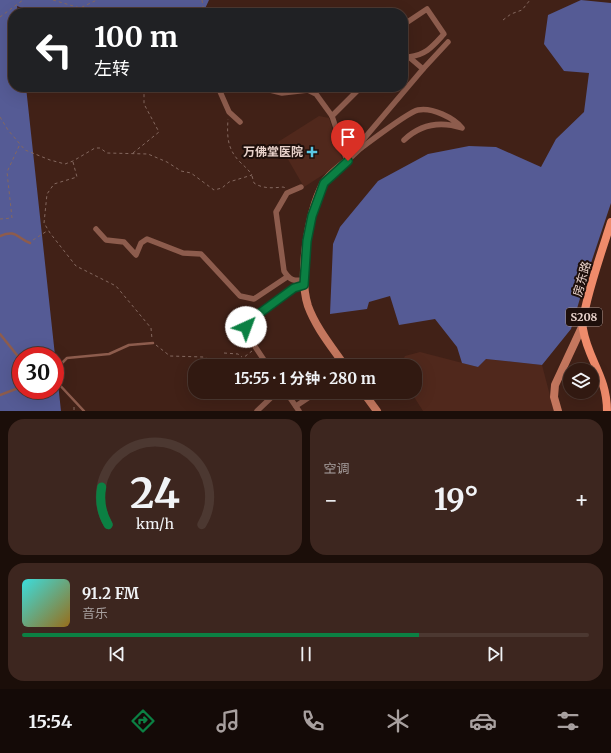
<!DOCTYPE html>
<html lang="zh">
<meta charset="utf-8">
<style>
body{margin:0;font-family:Merriweather,"Noto Sans SC",serif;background:#3d261f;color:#f1f3f6;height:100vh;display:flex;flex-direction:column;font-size:15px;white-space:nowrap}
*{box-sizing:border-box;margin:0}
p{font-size:13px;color:#a8a09f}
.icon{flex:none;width:22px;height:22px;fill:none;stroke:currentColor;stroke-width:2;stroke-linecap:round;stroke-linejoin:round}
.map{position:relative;height:411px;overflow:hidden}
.sheet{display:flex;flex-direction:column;gap:8px;padding:8px;background:#1b0e09;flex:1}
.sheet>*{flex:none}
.banner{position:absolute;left:8px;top:8px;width:400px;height:84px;border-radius:16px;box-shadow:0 4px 16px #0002,0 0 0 1px #4c3831;background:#202124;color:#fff;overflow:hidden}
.buttons{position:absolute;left:563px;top:363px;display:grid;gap:8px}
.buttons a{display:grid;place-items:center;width:36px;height:36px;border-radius:50%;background:#311911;box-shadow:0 4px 16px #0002,0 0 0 1px #4c3831;font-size:20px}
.speed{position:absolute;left:12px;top:347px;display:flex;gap:8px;font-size:20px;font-weight:700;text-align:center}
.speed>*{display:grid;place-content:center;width:52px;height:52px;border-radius:50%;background:#311911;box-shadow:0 4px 16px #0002,0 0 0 1px #4c3831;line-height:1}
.speed .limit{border:6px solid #d22;background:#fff;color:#111}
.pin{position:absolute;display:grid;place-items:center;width:34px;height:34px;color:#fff;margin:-41px -17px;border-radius:50% 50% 50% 0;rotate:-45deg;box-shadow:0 0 4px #0007}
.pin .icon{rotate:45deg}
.me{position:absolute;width:44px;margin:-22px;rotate:43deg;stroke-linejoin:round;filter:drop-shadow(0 0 3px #0008)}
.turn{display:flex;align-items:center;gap:14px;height:84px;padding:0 20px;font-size:18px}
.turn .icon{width:52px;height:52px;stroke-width:2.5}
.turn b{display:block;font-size:28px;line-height:34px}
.big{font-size:30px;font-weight:700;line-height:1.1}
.sheet .widget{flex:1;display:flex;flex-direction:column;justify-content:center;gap:6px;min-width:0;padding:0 14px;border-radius:16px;background:#3d261f}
.sheet .dial{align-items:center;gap:0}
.dial svg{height:104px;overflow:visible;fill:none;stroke:#4c3831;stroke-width:7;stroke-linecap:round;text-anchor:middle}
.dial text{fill:#f1f3f6;stroke:none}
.song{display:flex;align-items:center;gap:12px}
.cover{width:48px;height:48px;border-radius:6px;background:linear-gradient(135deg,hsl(180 70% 55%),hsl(40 70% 35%))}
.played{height:4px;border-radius:2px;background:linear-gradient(90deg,#0b8043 70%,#4c3831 70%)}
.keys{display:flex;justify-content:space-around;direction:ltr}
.heat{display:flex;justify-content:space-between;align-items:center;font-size:22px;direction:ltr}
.sheet .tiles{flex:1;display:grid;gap:8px;grid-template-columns:1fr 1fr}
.widget:last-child{grid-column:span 2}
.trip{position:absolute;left:188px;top:359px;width:234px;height:40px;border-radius:16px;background:#311911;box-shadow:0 4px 16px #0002,0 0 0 1px #4c3831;font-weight:700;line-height:40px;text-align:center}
.tabs{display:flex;height:64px;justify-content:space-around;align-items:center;background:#140a07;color:#a8a09f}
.tabs .icon{width:28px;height:28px}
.tabs .on{color:#0b8043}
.tabs b{font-size:18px;color:#f1f3f6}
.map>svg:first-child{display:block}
.built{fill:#50281c}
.forest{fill:#555b95;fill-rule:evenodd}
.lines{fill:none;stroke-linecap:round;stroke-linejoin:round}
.path{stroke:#84685f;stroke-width:1;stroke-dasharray:3 3;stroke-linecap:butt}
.lane{stroke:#8d5c4d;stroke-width:2.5}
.street{stroke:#8d5c4d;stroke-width:5.5}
.secondary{stroke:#c4775e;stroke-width:8}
.primary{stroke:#ef8b6b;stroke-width:8}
.route-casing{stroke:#07532c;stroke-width:10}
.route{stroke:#0b8043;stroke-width:7}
.poi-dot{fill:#5ac8e5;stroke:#1e0f0b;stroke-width:1.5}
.labels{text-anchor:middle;stroke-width:4;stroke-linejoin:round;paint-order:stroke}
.shield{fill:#1e0f0b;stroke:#ab9891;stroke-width:1}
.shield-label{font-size:11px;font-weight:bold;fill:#e8d2cb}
.poi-label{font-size:12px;font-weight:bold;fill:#e8d2cb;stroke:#1e0f0b;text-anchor:end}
.street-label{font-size:12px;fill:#e8d2cb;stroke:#1e0f0b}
</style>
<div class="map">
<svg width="611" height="411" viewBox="0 0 611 411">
<rect width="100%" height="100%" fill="#412117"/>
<g class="built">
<polygon points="319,116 329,118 343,162 304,187 278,142"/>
<polygon points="420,352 478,367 486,359 542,365 554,411 423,411 411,392 415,392 415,366 400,366 405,356"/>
</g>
<g class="forest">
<path d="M 0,0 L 209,0 L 203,13 L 36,13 L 17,6 L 18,13 L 13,13 L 13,87 L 26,87 L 61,411 L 0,411 ZM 21,356 L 55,356 L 55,390 L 21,390 Z"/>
<polygon points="581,0 611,3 611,203 586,278 571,329 542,365 486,359 478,367 462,363 457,347 435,319 399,325 390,296 369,302 367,309 330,314 333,244 340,227 378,181 428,154 469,146 496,147 541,167 556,139 584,112 589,73 564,71 544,44 548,15"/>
</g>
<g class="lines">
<g class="path">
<polyline points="53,0 80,8 97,0"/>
<polyline points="202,0 204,13"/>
<polyline points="0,17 23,0"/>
<polyline points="503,20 511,14 522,10 530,0"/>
<polyline points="145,87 144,90 148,87"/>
<path d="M 0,117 L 8,130 L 25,150 L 50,160 L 65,164 L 73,161 L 95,148 L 100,148 L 107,153 L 148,154 L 167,162 L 181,171 L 191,173 L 214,190 L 222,188 L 229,182 L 252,175 C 248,169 244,166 239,161 C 227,148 227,136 228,119"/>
<polyline points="133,153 159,132 144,104 144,90 139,87"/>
<polyline points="73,162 77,177 54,184 47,194 44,223 50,233 76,266 116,286 151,328 152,339"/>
<path d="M 252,176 L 254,183 C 263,189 273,188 283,187 L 286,188"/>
<polyline points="0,219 12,218 7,172 20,144"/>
<polyline points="33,240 47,231"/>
<polyline points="156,345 170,356 203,357 208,359 207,366"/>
<polyline points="224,353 238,354 242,357"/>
<polyline points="248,366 243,358 252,351"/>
<polyline points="226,392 230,396 243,392"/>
<polyline points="74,407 74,411"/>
</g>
<g class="lane">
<path d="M 0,236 C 17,229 16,238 30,243"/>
<polyline points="0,334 21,360"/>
<polyline points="55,380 84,411"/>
<polyline points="57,382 62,363 67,358 109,354 129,345 153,343"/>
<polyline points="0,395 21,387"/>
</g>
<g class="street">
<path d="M 403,25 L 427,9 L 444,34 C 432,47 427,54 409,57"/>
<polyline points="423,69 448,42"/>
<polyline points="218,87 229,112 240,122"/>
<polyline points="265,87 266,89 282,93 308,90 316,94 332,116 347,161 361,148 362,141 423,69 409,57 403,56"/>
<polyline points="332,116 361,87"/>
<path d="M 361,148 C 371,141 408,112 418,110 C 432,107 454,118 462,128 C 441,121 421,124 404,140"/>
<path d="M 301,187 L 287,193 L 276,212 L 284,271 C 290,281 294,281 305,280"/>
<polyline points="96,229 106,240 124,242 136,255 141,243 147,239 183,253 201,254 240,296 254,299 287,277"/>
<polyline points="268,366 248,336 245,331 247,324 294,288 304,285"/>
<polyline points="286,392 299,411"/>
<polyline points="296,406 317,392"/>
<polyline points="257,411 277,392"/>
</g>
<g class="secondary">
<path d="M 345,366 C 332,347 316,328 308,306 C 298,275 308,213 323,184 C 328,175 340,167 347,161"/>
<polyline points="363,392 377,411"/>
<polyline points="558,411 554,397 555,385 582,327"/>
</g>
<path class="primary" d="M 607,411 C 607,376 588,360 583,329 C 580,312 605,242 611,222"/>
</g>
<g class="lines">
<g class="route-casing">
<polyline id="route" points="246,327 249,321 294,288 304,285 307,241 312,216 324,183 348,161"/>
</g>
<use href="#route" class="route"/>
</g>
<path class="poi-dot" d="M310 146h4v4h4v4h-4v4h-4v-4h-4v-4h4z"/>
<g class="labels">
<rect class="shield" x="566" y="308" width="36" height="18" rx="3"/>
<g class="shield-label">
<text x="584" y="321">S208</text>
</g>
<g class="poi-label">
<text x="303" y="156">万佛堂医院</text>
</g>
<g class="street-label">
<text transform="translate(582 279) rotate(-74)" y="4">房东路</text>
</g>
</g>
</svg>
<div class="buttons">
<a><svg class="icon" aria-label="layers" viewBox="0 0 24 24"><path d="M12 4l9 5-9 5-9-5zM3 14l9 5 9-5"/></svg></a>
</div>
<div class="speed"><div class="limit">30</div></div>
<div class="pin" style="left:348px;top:161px;background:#d93025"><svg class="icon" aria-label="arrive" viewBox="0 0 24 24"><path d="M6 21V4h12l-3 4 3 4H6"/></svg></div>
<svg class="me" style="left:246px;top:327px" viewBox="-20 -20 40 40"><circle r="19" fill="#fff"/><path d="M0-13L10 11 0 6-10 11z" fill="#0b8043"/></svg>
<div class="trip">15:55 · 1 分钟 · 280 m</div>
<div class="banner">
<div class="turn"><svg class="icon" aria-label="left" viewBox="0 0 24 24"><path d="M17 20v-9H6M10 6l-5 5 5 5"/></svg><div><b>100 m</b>左转</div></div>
</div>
</div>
<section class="sheet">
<div class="tiles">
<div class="widget dial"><svg viewBox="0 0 100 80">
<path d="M14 69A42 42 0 1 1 86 69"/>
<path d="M14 69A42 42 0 0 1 9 40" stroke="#0b8043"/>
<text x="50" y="56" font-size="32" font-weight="700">24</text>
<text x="50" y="72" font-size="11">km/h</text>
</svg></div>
<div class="widget"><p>空调</p>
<div class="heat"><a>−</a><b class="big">19°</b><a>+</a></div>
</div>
<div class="widget">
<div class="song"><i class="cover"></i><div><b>91.2 FM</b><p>音乐</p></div></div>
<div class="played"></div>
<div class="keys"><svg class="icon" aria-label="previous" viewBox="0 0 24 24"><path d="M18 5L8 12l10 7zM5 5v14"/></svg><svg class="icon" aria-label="pause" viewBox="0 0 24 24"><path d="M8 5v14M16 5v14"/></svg><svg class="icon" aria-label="next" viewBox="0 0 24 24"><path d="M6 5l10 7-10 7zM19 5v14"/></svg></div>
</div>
</div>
</section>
<nav class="tabs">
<b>15:54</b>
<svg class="icon on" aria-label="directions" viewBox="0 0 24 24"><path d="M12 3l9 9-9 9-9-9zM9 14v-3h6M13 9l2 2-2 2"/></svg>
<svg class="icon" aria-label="music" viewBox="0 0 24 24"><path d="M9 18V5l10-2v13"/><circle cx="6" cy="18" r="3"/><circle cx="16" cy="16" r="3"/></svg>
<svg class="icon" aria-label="phone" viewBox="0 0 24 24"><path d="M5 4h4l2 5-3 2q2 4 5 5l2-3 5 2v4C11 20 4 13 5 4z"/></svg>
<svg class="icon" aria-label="climate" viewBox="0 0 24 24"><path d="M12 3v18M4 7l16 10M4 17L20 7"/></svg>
<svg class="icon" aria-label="car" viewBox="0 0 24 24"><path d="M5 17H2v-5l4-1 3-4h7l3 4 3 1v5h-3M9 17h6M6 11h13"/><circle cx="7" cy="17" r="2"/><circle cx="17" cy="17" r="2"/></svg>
<svg class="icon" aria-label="filters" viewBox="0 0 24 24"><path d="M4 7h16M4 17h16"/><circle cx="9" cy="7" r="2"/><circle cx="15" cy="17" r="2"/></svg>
</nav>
